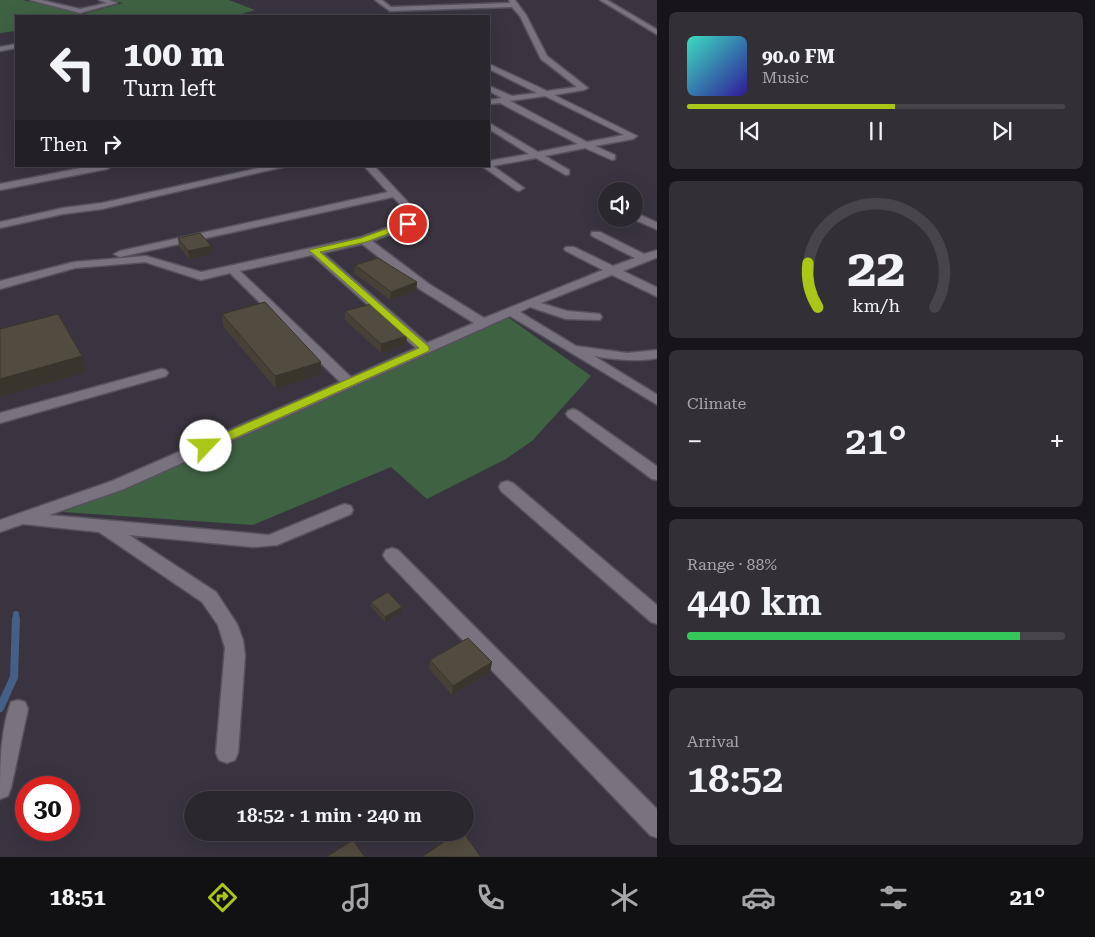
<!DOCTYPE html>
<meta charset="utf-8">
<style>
body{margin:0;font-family:"Roboto Serif",serif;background:#332f37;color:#f1f3f6;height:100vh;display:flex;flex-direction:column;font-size:19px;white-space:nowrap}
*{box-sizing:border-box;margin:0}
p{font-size:16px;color:#a6a5aa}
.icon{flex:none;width:28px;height:28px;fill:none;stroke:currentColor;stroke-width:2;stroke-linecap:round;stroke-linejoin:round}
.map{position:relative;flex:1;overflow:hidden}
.details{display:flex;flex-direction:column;gap:12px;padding:12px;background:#18151a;width:438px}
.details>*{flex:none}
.top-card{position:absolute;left:15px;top:15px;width:475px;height:152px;border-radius:0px;box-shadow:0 5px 20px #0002,0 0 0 1px #47444b;background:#2b272f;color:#f1f3f6;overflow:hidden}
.fabs{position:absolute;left:598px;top:182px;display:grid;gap:10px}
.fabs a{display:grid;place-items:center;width:45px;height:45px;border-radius:50%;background:#2b272f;box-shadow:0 5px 20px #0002,0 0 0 1px #47444b;font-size:25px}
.speed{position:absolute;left:15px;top:776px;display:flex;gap:10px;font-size:25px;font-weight:700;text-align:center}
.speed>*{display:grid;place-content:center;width:65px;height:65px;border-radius:50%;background:#2b272f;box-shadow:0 5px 20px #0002,0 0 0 1px #47444b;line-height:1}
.speed .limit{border:8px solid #d22;background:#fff;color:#111}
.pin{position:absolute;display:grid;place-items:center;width:42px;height:42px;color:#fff;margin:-21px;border:2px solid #fff;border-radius:50%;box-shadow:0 1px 5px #0007}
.me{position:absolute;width:55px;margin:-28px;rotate:66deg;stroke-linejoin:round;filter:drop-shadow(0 0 4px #0008)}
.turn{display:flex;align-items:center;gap:18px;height:105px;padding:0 25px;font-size:22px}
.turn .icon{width:65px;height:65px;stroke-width:2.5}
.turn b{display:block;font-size:35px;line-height:42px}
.then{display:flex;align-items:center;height:48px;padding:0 25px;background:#0003;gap:10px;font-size:19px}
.big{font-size:38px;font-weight:600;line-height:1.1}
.details .card{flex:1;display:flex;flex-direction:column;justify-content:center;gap:8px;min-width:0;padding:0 18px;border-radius:8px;background:#332f37}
.details .dial{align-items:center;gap:0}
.dial svg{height:130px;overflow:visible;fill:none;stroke:#47444b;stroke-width:7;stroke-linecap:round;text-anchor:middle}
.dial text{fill:#f1f3f6;stroke:none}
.song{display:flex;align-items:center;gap:15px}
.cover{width:60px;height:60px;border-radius:8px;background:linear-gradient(135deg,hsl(170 70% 55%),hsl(250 70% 35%))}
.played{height:5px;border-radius:2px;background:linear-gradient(90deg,#aac718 55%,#47444b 55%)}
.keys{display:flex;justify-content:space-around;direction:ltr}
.heat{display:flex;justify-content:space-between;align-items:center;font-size:28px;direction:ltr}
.charge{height:8px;border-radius:4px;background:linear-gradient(90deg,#34c759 88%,#47444b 0)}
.trip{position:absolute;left:184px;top:791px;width:290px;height:50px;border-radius:25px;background:#2b272f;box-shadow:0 5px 20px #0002,0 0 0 1px #47444b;font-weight:600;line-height:50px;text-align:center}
.dock{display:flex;height:80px;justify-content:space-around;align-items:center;background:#111013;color:#a6a5aa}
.dock .icon{width:35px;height:35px}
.dock .active{color:#aac718}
.dock b{font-size:22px;color:#f1f3f6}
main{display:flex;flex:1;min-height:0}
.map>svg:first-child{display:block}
.green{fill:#3f6243}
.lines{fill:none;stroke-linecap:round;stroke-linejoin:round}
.stream-far1{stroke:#455f87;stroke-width:6}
.stream{stroke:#455f87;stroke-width:8}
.street-casing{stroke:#56525c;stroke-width:3}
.street{fill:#797380;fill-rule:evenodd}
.wall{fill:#474036}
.shaded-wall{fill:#39342c}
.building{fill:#524b3f;stroke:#39342c}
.route{fill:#aac718;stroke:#6e8110}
</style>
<main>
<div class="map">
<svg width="658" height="857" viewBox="0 0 658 857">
<rect width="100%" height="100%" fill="#39343f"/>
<g class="green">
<polygon points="0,0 23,0 84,14 123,3 109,0 229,0 255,10 235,16 16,16 16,31 0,33"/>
<polygon points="509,318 591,376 532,441 506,459 427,499 391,467 253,525 63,512 158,473"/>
</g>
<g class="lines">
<polyline class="stream-far1" points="16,620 16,614"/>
<polyline class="stream" points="0,708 14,677 16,619"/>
<g class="street-casing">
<g id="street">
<polygon points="30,0 41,0 80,9 107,3 99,0 109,0 117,3 80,13"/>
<path d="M 375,0 L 382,0 L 391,7 L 510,3 L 509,0 L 515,0 L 526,15 L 547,56 L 588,88 L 584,90 L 554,95 L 637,136 L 633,139 L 595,146 L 615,155 L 615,159 L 612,160 L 585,148 L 545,156 L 569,170 L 569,174 L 566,175 L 536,158 L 493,166 L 524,188 L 519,191 L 516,190 L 482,166 L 489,166 L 489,161 L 529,154 L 489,129 L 489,123 L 538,152 L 578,144 L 500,103 L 489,104 L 489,100 L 502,98 L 489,91 L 489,86 L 512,96 L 537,93 L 489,69 L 489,64 L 547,91 L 577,87 L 541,59 L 520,16 L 512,7 L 390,11 ZM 545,96 L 624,135 L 587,142 L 510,101 Z"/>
<polygon points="600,0 607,0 658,30 658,35"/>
<polygon points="16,44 16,48 0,51 0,47"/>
<polygon points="91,166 112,166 107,169 0,190 0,184"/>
<polygon points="268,166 287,166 102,209 63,214 0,228 0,222 63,208 102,203"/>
<path d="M 364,166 L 374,166 L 419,214 L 412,226 L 372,241 L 429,284 L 484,318 L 603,270 L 566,251 L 564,249 L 566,247 L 574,247 L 613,266 L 635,258 L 592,236 L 591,234 L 592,232 L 600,232 L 644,254 L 658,250 L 658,257 L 623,271 L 658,288 L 658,297 L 612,275 L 541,303 L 567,311 L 600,314 L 602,317 L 600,320 L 566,319 L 530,307 L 520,312 L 576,346 L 627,353 L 658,350 L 658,358 C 636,362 615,360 594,356 L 658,395 L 658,405 L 510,316 L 124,489 L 49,515 L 269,535 L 339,506 L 345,504 L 351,506 L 353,510 L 351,514 L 277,545 L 253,547 L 129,535 L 216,592 L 237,624 L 243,640 L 245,656 L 238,753 L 235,760 L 227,763 L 219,760 L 216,753 L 225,648 L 218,625 L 202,602 L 99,532 L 23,524 L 0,532 L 0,520 L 112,481 L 340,382 L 230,273 L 201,280 L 145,262 L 75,268 L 0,289 L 0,281 L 74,262 L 146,256 L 201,272 L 361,237 L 404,222 L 409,214 L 393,197 L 120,257 L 114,254 L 120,251 L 388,192 ZM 362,244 L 421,290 L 474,323 L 427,343 L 323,253 ZM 312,255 L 416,348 L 351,377 L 240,271 Z"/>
<polygon points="634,212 658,223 658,230 633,219"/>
<polygon points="161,369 166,370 168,373 166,376 0,423 0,413"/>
<polygon points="573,409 578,411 658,467 658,480 652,479 568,417 566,414 568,411"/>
<polygon points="507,481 513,483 658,606 658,624 651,622 501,491 499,487 501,483"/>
<polygon points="392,548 398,550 658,810 658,838 650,835 386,560 383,555 386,550"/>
<path d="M 18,700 L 25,702 L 28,709 L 11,788 L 8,796 L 0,799 C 0,767 0,732 11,702 Z"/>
</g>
</g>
<use href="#street" class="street"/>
</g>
<g class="wall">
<polygon points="178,238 211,254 189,259 179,246"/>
<polygon points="355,265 417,282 416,290 390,300 354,273"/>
<polygon points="345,311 406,344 381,353 345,320"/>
<polygon points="222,314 321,374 276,389 223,326"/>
<polygon points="371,602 402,612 385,622 371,607"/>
<polygon points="430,660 492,662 490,672 452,695 429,669"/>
</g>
<g class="shaded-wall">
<polygon points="211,246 211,254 189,259 188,251"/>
<polygon points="417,282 416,290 390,300 391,292"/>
<polygon points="407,336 406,344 381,353 381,344"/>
<polygon points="82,356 86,372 0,397 0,379"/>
<polygon points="321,362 321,374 276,389 275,376"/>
<polygon points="402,607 402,612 385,622 385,617"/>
<polygon points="492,662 490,672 452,695 453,686"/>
</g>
<g class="building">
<polygon points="200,233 211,246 188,251 178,238"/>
<polygon points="378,258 417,282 391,292 355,265"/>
<polygon points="265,302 321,362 275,376 222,314"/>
<polygon points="371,304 407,336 381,344 345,311"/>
<polygon points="58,314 82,356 0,379 0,329"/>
<polygon points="388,592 402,607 385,617 371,602"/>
<polygon points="468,638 492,662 453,686 430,660"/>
<polygon points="458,832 463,832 481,857 422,857"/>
<polygon points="353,840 365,857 326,857"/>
</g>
<polygon class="route" points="408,221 411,222 411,225 366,242 320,252 429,347 429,351 210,449 202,449 200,446 202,443 419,348 309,250 361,238"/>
</svg>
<div class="fabs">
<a><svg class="icon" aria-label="sound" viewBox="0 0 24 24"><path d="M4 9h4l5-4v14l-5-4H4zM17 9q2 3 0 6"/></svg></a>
</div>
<div class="speed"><div class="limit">30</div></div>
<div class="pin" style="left:408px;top:224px;background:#d93025"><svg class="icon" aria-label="arrive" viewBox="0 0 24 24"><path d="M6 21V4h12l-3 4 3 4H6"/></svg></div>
<svg class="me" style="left:206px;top:446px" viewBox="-20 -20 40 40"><circle r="19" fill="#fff"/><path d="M0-13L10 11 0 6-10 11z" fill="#aac718"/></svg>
<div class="trip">18:52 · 1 min · 240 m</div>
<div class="top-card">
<div class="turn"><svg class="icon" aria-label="left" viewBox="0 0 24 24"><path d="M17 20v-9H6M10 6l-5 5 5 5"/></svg><div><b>100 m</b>Turn left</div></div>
<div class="then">Then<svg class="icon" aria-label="right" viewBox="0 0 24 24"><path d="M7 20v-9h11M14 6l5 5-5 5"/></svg></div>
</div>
</div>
<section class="details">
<div class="card">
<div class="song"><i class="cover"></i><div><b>90.0 FM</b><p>Music</p></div></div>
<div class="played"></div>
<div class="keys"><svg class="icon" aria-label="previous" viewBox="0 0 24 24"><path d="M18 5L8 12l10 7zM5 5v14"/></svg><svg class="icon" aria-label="pause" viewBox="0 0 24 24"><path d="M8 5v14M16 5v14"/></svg><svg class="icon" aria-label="next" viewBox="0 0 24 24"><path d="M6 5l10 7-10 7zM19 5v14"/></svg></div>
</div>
<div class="card dial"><svg viewBox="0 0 100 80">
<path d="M14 69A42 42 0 1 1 86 69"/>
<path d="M14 69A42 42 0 0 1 8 42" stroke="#aac718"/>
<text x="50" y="56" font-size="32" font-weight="700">22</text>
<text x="50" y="72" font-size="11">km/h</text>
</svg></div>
<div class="card"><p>Climate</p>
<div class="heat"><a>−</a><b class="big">21°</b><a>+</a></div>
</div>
<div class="card"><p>Range · 88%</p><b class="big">440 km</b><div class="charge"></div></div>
<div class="card"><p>Arrival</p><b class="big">18:52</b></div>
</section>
</main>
<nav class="dock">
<b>18:51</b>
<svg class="icon active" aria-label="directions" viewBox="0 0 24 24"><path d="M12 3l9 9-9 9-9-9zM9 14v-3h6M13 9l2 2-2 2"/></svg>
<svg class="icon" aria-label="music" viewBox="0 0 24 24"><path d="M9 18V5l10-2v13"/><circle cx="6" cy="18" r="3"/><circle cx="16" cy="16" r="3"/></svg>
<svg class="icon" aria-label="phone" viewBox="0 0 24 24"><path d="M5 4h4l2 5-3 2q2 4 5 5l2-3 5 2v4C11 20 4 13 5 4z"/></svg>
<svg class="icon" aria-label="climate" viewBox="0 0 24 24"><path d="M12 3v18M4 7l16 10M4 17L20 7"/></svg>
<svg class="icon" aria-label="car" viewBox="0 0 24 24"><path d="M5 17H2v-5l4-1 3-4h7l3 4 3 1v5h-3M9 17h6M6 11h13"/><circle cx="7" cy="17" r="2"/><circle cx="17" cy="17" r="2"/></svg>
<svg class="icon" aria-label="filters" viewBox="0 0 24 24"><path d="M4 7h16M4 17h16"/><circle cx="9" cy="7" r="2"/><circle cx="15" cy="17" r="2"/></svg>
<b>21°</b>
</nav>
